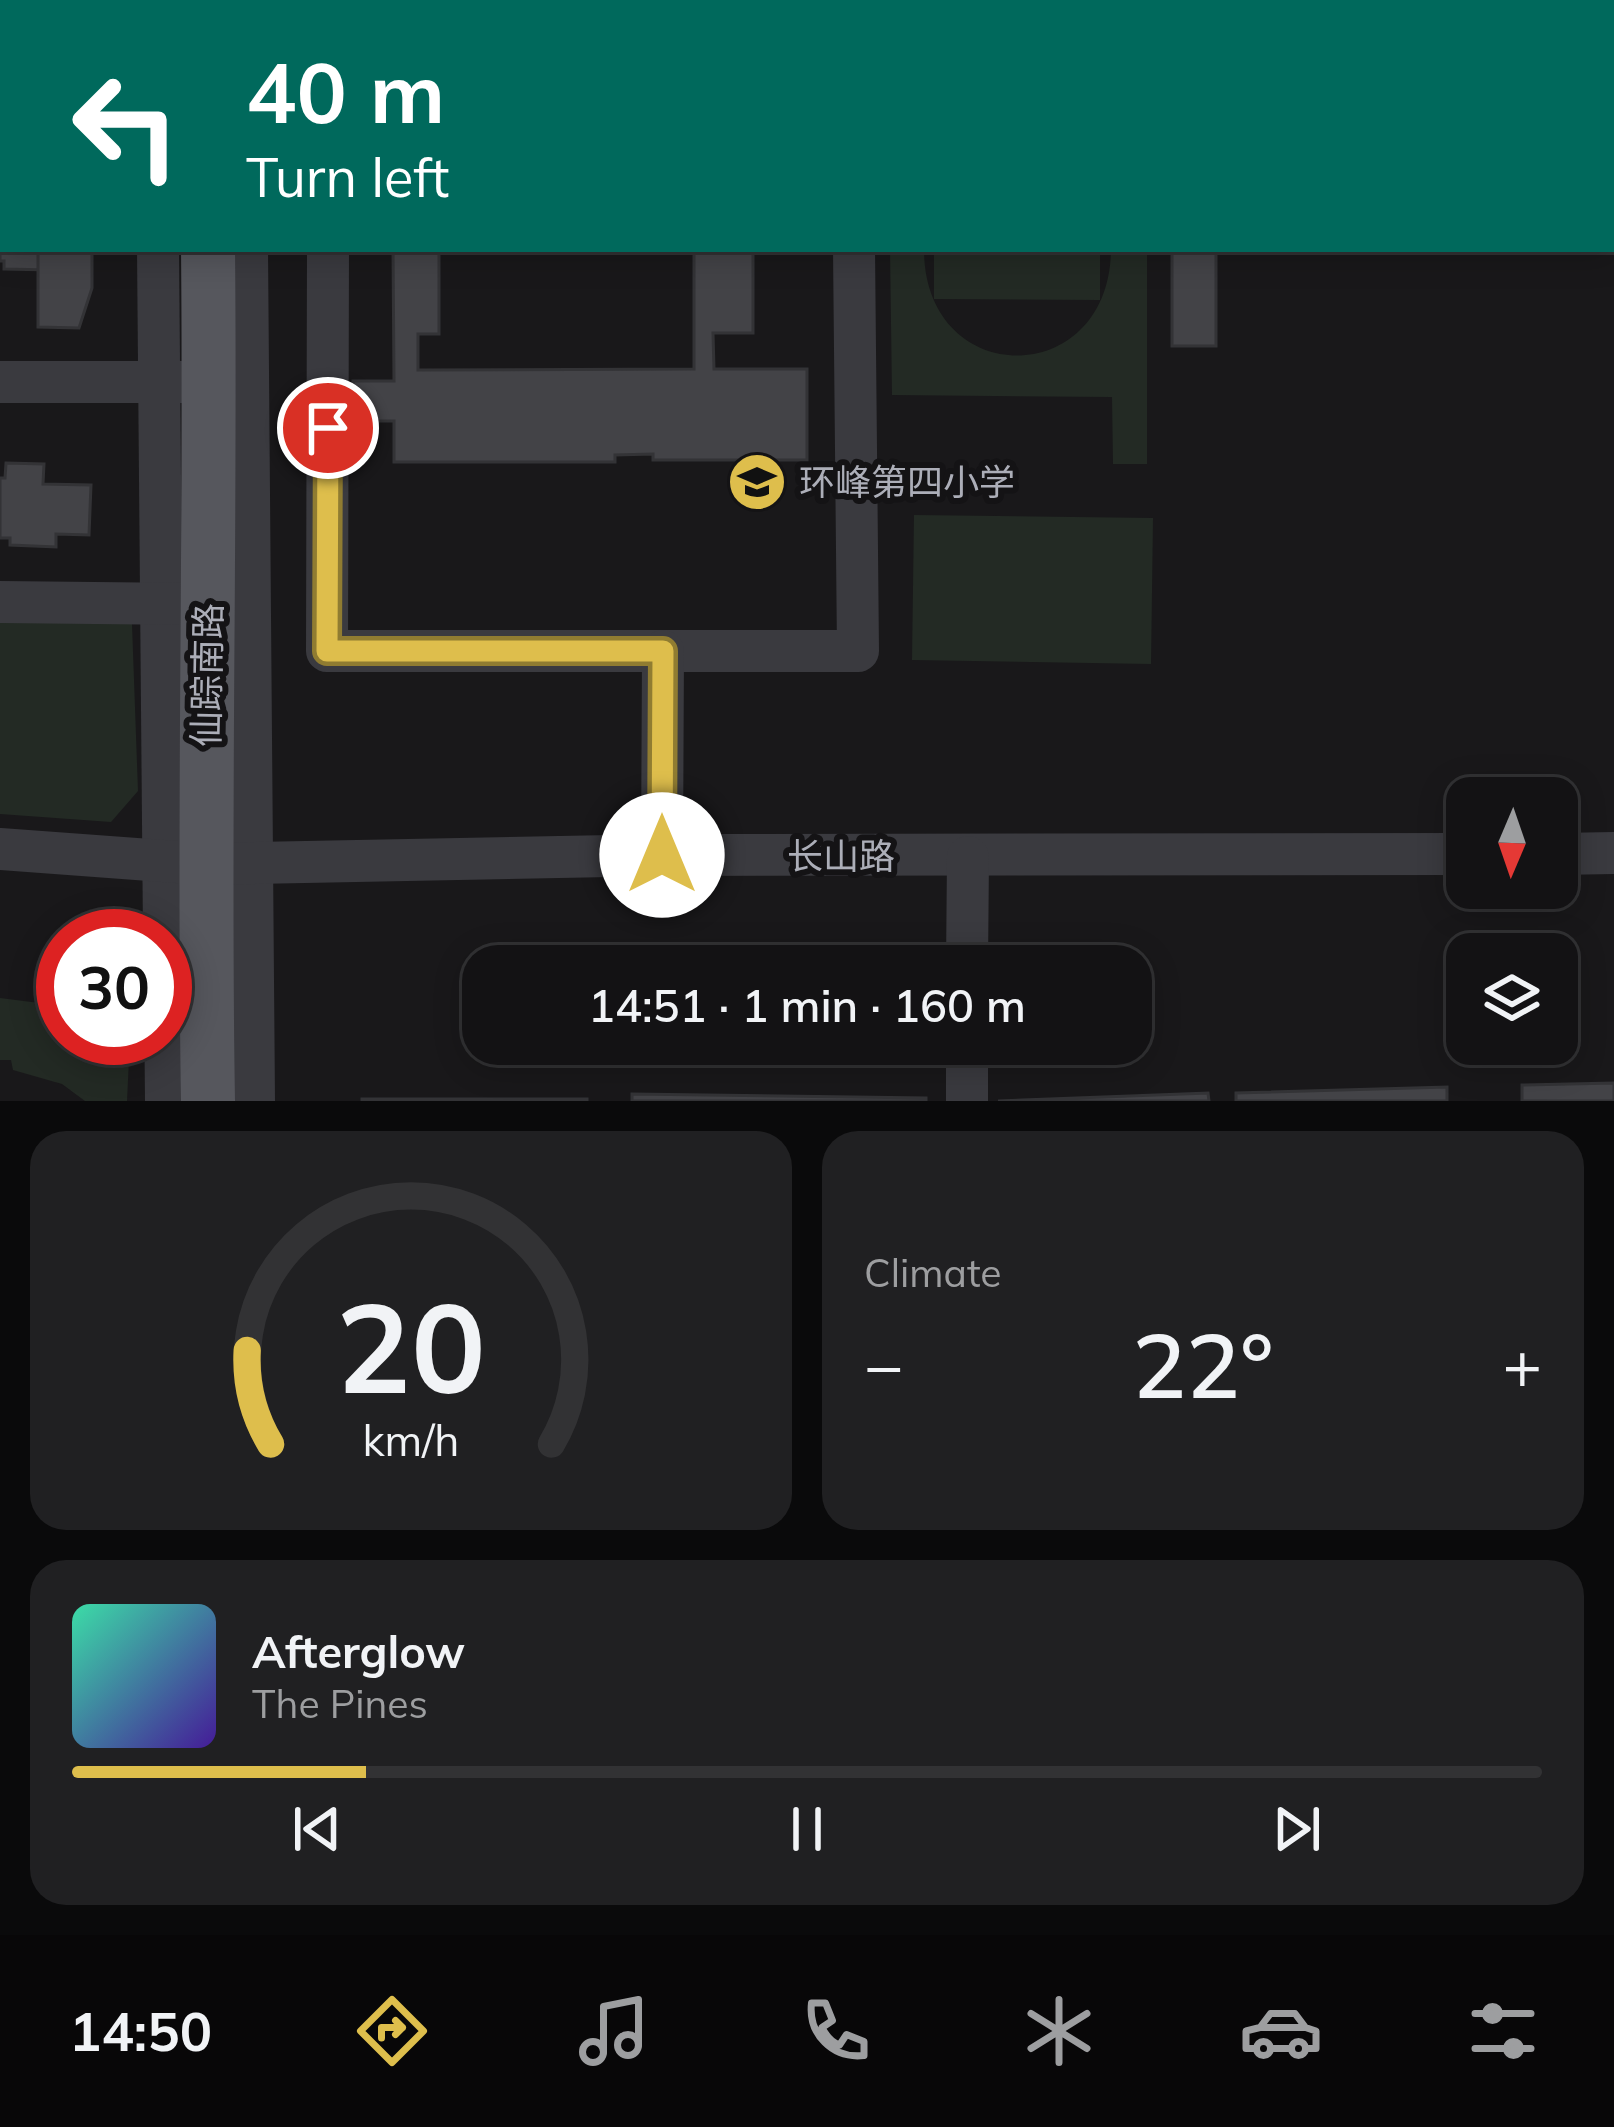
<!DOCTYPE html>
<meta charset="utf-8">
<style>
body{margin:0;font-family:Mulish,"Noto Sans SC",sans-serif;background:#202022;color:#f1f3f6;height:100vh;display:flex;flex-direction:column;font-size:45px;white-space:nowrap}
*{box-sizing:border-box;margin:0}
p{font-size:39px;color:#9d9ea0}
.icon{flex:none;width:66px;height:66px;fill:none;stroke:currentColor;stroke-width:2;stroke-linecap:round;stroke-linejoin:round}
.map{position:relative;height:1101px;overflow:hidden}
.panel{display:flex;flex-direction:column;gap:30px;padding:30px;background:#0a0a0b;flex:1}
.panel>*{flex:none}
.hud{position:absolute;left:0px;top:0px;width:1614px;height:252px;box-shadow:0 6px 30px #0003,0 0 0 3px #323234;background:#00695c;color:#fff;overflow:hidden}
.needle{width:78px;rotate:182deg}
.buttons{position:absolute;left:1446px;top:777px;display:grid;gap:24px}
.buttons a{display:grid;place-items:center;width:132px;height:132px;border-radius:24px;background:#131214;box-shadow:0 6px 30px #0003,0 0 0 3px #323234;font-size:60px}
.speed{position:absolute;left:36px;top:909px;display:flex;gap:24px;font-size:60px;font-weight:700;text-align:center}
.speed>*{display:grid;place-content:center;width:156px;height:156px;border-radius:50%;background:#131214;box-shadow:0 6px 30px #0003,0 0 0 3px #323234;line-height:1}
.speed .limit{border:18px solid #d22;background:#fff;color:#111}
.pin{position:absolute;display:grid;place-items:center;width:102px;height:102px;color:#fff;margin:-51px;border:6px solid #fff;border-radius:50%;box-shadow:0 3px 12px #0007}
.me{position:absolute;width:132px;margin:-66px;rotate:0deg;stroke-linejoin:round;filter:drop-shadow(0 0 9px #0008)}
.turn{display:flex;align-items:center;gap:42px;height:252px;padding:0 48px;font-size:54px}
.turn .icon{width:156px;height:156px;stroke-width:2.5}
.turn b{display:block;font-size:84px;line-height:102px}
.big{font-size:90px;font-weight:600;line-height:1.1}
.panel .card{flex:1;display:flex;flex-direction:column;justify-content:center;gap:18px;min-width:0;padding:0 42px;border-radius:36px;background:#202022}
.panel .dial{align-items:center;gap:0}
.dial svg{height:312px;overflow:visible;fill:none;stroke:#323234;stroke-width:7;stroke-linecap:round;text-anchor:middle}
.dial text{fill:#f1f3f6;stroke:none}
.song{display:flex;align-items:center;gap:36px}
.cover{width:144px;height:144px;border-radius:18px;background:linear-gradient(135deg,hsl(160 70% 55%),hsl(260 70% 35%))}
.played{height:12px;border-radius:6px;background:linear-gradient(90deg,#debe4c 20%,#323234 20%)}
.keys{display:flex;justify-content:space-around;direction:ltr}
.heat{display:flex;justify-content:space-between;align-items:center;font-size:66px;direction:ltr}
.panel .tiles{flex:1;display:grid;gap:30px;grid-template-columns:1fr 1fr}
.card:last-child{grid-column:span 2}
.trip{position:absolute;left:462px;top:945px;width:690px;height:120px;border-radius:36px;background:#131214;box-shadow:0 6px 30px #0003,0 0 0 3px #323234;font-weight:600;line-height:120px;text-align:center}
.tabs{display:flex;height:192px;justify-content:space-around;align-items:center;background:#080708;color:#9d9ea0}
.tabs .icon{width:84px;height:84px}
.tabs .on{color:#debe4c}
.tabs b{font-size:54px;color:#f1f3f6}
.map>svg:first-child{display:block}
.green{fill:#232a24}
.building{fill:#434347;stroke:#333336;stroke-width:3}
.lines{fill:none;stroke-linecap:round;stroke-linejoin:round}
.minor{stroke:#3a3a3f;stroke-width:42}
.major{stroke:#56575d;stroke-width:54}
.route-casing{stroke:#907c31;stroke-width:30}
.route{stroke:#debe4c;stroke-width:21}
.labels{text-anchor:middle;stroke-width:12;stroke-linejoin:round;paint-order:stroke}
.poi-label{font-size:36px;fill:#acaeb8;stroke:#141315;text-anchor:start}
.street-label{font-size:36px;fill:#acaeb8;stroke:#141315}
</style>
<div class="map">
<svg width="1614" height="1101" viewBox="0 0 1614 1101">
<rect width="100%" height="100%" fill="#19181a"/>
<g class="green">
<path d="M 890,249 L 924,249 C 924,391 1110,391 1111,249 L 1147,249 L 1147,464 L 1113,464 L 1112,397 L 892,395 Z"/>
<polygon points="934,249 1100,249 1100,300 934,299"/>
<polygon points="914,515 1153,518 1151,664 912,660"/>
<polygon points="0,619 132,624 138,791 111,822 0,814"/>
<polygon points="0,998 63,1006 63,1038 130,1038 127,1101 85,1101 62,1084 13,1070 11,1060 0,1060"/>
</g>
<g class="building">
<rect x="39" y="0" width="54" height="3"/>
<polygon points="0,186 3,249 83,249 83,258 50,257 50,270 4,269 4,261 0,261"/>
<polygon points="38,249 92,249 92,288 79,328 38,327"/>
<polygon points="393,249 439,249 439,334 418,334 418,370 694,369 694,249 753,249 753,333 713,333 714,369 807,369 807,460 653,460 653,454 615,455 615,462 394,462 394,421 353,421 353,381 394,381"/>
<rect x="1172" y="249" width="44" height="97"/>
<polygon points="6,463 44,464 43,484 91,485 89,535 56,534 56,547 10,545 10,538 0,538 0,478 5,478"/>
<polygon points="1614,1083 1614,1101 1522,1101 1522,1085"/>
<polygon points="1447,1087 1447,1101 1236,1101 1236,1093"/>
<polygon points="1208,1093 1209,1101 998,1101"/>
<polygon points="632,1094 926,1098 926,1101 632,1101"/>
<rect x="362" y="1099" width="225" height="2"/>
</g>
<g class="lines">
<g class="minor">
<polyline points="156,0 156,3"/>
<polyline points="245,0 245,3"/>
<polyline points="851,0 851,3"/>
<polyline points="328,3 328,0"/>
<polyline points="0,51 3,51"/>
<polyline points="158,249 164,936"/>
<polyline points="247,249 254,1101"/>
<polyline points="328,249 327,651 858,651 854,249"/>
<polyline points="0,382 185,382"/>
<polyline points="0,602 190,604"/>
<polyline points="0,849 204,864 662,855 1467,854"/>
<polyline points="1557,854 1614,853"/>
<polyline points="662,855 663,651"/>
<polyline points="967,966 968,857"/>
<polyline points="165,997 166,1101"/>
<polyline points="967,1101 967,1044"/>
</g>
<g class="major">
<polyline points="205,0 205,3"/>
<path d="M 208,249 C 211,533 203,817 208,1101"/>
</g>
</g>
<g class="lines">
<g class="route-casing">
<polyline id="route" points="328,428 327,651 663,651 662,855"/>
</g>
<use href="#route" class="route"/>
</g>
<defs>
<g id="school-disc" transform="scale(3)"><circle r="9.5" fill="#debe4c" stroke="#141315"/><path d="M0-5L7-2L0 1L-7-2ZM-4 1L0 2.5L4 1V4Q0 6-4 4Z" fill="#111"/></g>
</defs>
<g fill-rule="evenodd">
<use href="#school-disc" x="757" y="482"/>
</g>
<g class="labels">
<g class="poi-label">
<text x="799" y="495">环峰第四小学</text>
</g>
<g class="street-label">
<text transform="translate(207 675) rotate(-89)" y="13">仙踪南路</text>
<text x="841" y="869">长山路</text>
</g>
</g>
</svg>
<div class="buttons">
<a><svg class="needle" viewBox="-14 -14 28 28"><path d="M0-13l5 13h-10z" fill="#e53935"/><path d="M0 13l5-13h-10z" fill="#9d9ea0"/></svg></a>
<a><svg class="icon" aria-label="layers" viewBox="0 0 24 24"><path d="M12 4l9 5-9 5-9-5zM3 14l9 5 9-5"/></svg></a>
</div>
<div class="speed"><div class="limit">30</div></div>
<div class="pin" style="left:328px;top:428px;background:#d93025"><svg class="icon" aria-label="arrive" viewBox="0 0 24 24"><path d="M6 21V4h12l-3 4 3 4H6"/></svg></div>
<svg class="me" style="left:662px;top:855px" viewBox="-20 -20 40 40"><circle r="19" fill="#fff"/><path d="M0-13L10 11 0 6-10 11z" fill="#debe4c"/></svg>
<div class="trip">14:51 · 1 min · 160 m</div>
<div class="hud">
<div class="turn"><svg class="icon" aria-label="left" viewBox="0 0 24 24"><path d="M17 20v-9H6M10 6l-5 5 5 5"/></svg><div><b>40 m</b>Turn left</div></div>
</div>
</div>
<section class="panel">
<div class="tiles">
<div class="card dial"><svg viewBox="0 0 100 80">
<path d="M14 69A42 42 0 1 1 86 69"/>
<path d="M14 69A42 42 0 0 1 8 45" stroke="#debe4c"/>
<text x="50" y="56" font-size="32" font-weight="700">20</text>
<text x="50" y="72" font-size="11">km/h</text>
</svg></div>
<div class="card"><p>Climate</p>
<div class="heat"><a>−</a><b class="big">22°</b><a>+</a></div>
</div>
<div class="card">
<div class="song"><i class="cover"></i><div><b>Afterglow</b><p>The Pines</p></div></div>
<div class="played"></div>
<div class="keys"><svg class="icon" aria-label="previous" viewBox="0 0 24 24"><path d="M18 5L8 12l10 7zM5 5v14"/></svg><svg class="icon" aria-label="pause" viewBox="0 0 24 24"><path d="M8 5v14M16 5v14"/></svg><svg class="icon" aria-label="next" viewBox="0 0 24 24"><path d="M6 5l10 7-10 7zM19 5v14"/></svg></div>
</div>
</div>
</section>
<nav class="tabs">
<b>14:50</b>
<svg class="icon on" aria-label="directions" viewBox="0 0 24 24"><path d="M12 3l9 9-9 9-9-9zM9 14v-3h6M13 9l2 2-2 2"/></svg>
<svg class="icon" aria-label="music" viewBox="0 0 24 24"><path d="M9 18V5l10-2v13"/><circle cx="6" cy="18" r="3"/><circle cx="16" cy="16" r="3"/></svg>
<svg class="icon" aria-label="phone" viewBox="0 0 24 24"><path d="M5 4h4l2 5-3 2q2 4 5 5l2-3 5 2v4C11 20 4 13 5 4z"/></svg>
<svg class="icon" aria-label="climate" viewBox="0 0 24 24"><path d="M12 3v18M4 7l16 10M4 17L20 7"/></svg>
<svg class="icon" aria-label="car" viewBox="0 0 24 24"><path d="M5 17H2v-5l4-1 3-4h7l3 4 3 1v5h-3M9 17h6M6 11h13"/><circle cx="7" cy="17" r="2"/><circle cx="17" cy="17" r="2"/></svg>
<svg class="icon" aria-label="filters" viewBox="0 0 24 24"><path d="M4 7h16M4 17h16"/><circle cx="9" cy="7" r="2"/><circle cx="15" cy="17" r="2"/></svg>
</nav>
